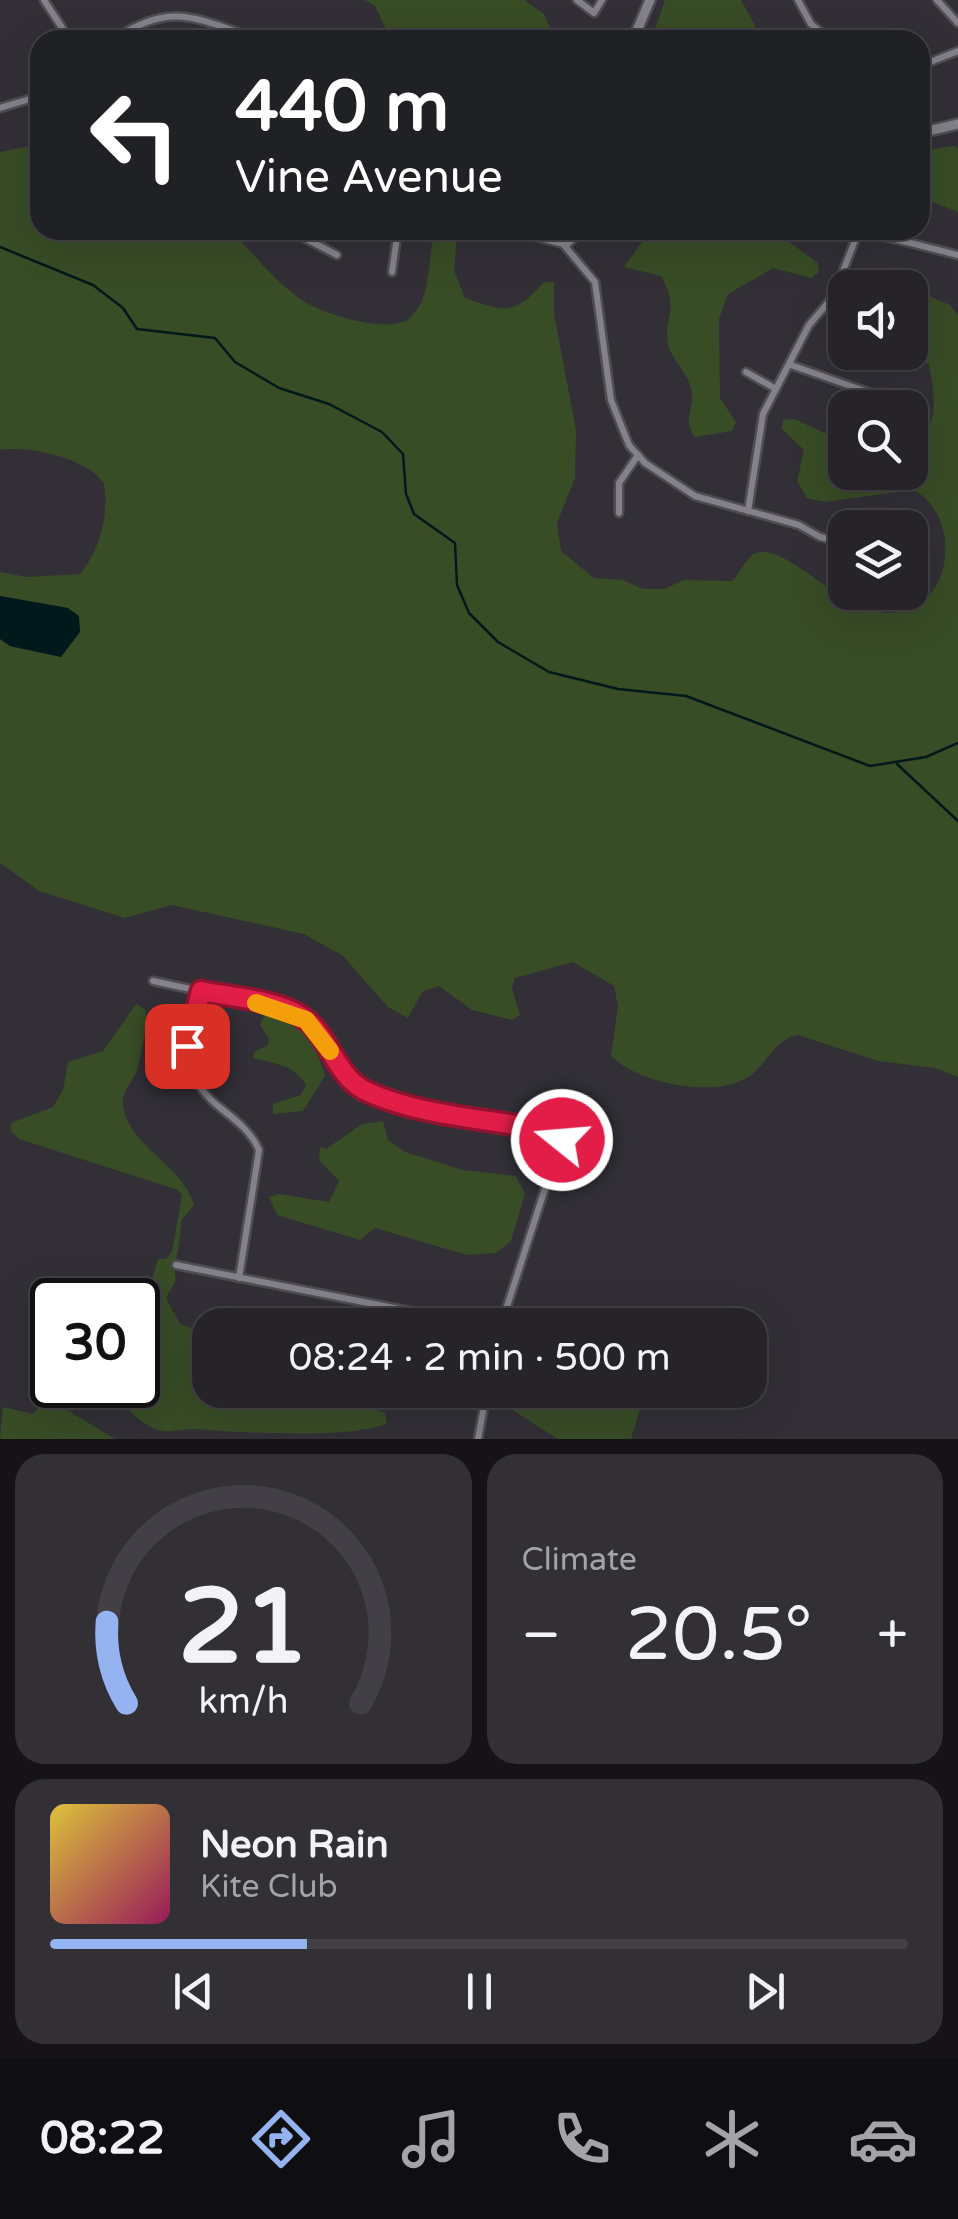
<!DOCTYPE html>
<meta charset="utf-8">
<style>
body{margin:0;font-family:"Varela Round",sans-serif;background:#322f35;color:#f1f3f6;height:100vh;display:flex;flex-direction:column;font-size:38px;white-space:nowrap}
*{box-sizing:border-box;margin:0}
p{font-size:32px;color:#a4a4a8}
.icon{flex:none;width:55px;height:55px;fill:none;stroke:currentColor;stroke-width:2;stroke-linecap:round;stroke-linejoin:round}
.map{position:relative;height:1439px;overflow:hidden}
.details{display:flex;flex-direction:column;gap:15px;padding:15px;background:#151317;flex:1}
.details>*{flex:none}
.banner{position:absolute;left:30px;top:30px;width:900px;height:210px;border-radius:30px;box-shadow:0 10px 40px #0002,0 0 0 2px #424046;background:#202124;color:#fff;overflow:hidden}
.tools{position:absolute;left:828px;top:270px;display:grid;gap:20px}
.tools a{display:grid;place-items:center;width:100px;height:100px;border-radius:20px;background:#262329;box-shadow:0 10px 40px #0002,0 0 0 2px #424046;font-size:50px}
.speed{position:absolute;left:30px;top:1278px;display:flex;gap:20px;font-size:50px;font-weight:700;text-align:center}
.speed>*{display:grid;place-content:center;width:130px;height:130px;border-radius:50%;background:#262329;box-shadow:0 10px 40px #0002,0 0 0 2px #424046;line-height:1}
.speed .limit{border:5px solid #111;border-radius:15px;background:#fff;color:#111}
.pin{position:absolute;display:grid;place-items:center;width:85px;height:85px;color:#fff;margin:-42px;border-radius:20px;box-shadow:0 5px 15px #0006}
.me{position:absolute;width:110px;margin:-55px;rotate:287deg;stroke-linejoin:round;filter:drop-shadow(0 0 8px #0008)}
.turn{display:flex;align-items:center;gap:35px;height:210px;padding:0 40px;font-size:45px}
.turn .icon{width:130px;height:130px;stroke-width:2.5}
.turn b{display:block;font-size:70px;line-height:85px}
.big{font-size:75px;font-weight:600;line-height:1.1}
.details .card{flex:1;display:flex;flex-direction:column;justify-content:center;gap:15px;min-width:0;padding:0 35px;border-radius:30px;background:#322f35}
.details .dial{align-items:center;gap:0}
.dial svg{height:260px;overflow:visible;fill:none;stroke:#424046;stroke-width:7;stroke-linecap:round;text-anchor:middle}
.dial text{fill:#f1f3f6;stroke:none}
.song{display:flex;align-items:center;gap:30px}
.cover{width:120px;height:120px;border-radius:15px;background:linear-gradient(135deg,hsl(50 70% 55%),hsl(330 70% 35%))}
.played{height:10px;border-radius:5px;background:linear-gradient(90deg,#95b2f1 30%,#424046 30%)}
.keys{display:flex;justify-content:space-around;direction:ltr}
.heat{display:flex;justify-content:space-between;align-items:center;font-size:55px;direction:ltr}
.details .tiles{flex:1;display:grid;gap:15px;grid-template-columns:1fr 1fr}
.card:last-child{grid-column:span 2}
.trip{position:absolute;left:192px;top:1308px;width:575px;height:100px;border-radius:30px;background:#262329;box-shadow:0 10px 40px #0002,0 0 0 2px #424046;font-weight:600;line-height:100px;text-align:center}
.tab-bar{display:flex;height:160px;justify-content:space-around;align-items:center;background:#0f0e10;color:#a4a4a8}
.tab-bar .icon{width:70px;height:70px}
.tab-bar .on{color:#95b2f1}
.tab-bar b{font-size:45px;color:#f1f3f6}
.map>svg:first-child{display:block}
.green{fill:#384c26}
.water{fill:#02191b}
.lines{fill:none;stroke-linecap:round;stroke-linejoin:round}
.stream{stroke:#02191b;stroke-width:2.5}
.minor-casing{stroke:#4f4c52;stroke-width:11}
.tertiary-casing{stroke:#4f4c52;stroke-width:14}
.minor{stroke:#84818a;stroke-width:6}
.tertiary{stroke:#84818a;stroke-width:9}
.route-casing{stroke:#92132f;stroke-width:25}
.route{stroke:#e11d48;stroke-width:18}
.slow{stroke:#f59e0b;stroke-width:18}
</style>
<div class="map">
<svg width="958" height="1439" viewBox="0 0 958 1439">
<rect width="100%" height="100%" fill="#322f37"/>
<g class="green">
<polygon points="365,0 524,0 544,14 555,40 391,40 375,6"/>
<polygon points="665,0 741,0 763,40 651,40"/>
<path d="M 40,144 L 40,230 L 230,230 C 253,253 275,282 302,300 C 322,314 392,336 411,317 C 434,294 426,257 436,230 L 457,232 L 454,270 L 465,298 C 507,312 513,316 544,282 L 554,282 L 554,314 L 576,430 L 575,478 L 557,523 L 561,551 L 594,578 L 623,580 L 643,589 L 665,589 L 683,580 L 732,581 C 740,574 746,557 756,553 C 791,542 846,623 901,612 C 958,599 958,511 913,490 L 825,502 L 807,498 L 797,481 L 804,450 L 782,429 L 783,420 L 794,419 L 845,442 L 845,472 L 910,472 L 910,445 C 942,428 934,394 929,364 L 875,353 L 910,352 L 910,333 L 918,325 L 910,310 L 910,288 L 950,305 L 958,315 L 958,1077 L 935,1068 L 878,1061 L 798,1035 C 773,1039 766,1068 745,1079 C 711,1098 636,1082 611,1056 L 618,1006 L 614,986 L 573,962 L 515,978 L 512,988 L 520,1015 L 512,1020 L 472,1010 L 439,986 L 422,992 L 408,1018 L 388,1007 L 343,956 L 304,934 L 172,905 L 125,918 L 39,891 L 0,863 L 0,639 L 10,646 L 61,657 L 68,608 L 0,596 L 0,572 L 27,577 L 80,574 C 100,549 109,516 104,484 C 89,458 27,445 0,450 L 0,152 Z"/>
<polygon points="954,146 958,149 958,212 920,197 920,151"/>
<path d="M 651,230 L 773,230 L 818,263 L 819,272 L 811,278 L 773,268 L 728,294 L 719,319 L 720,398 L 736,422 L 732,431 L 695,437 C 682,420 694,412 692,393 C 690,374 672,361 668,344 C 663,315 681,311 661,276 L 624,267 Z"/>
<path d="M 136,1004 L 145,1009 C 149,1025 141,1053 137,1070 C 133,1082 120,1093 123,1106 C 130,1148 183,1165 194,1205 L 181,1221 C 182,1239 172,1267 176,1280 L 166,1298 L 180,1324 L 210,1335 L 210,1390 L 294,1390 L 303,1402 L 322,1404 L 340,1397 L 385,1413 L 387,1423 C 359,1439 239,1433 197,1429 C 184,1428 170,1434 158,1430 C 140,1423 128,1411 117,1395 L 139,1398 C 148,1381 156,1336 148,1318 L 154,1301 L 151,1283 L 158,1259 L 166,1259 L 172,1252 L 182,1195 L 178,1190 L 19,1139 L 11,1131 L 11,1123 L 53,1107 L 63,1090 L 68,1062 L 103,1051 Z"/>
<path d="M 266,1012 C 302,1021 315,1040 325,1076 L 303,1111 L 273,1114 L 273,1104 L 301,1095 L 306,1085 C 295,1065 273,1063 253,1058 L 254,1052 L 268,1045 L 269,1039 L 260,1025 Z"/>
<polygon points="383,1121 388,1140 405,1152 463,1170 516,1176 525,1194 511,1241 496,1253 467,1255 375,1228 360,1240 277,1215 269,1197 279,1194 329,1202 339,1181 319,1160 320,1147 326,1149 362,1124"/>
<polygon points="495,1390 646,1390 631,1439 558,1439 503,1404"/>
<polygon points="44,1401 55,1403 115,1439 0,1439 3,1407 33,1414"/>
</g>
<polygon class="water" points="0,596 68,608 79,616 80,632 61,657 10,646 0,639"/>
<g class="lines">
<g class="stream">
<polyline points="0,247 93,285 123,308 137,329 215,338 235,362 279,388 329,404 382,432 403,454 406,494 414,514 455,543 457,585 469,613 498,642 549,672 618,689 686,696 870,766 926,757 958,743"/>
<polyline points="897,764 958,821"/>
</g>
<g class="minor-casing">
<g id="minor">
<polyline points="44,0 70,40"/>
<polyline points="577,0 594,13 602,0"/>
<polyline points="798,0 811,24 830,40"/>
<polyline points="937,0 958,23"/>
<path d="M 113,40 C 172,0 197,19 260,40"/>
<polyline points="920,66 958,51"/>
<polyline points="0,108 40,96"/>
<polyline points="289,230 337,255"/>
<polyline points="511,230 563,244 595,282 611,400 629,445 645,463 695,496 799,525 820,537 845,543"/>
<polyline points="859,230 958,255"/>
<polyline points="566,246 582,230"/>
<polyline points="392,272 398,230"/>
<polyline points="791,365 879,396"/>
<polyline points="746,372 776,389"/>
<polyline points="748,511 763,414 809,325 833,297 859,230"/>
<polyline points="619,513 619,483 638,455"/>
<polyline points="153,981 280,1008 312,1026 345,1075 364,1089 412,1105 562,1136 501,1325"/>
<path d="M 201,991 C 188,1042 174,1073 223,1110 C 237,1121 252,1133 259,1150 L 239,1278"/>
<polyline points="176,1265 480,1325"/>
<polyline points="478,1439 487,1390"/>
</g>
</g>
<g class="tertiary-casing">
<g id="tertiary">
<polyline points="633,40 650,0"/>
<polyline points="920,133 958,124"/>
</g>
</g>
<use href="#minor" class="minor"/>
<use href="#tertiary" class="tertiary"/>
</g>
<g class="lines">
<g class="route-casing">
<path id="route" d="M 187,1046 L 201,991 C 233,998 286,999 311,1024 C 331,1044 338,1076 364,1090 C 416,1116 496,1120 553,1131 L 562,1140"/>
</g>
<use href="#route" class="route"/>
<polyline class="slow" points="256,1003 306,1020 330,1051"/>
</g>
</svg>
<div class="tools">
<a><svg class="icon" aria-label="sound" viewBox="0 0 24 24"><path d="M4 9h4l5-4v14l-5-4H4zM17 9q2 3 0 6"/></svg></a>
<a><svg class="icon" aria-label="search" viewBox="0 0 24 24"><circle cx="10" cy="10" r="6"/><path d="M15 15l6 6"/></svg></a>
<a><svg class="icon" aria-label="layers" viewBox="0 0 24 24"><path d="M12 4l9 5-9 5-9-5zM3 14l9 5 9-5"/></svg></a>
</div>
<div class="speed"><div class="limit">30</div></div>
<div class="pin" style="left:187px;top:1046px;background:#d93025"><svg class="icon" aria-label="arrive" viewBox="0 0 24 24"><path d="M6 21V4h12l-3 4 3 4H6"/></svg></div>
<svg class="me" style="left:562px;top:1140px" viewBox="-20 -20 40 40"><circle r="17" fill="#e11d48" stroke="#fff" stroke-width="3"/><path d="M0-11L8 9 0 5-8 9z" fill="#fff"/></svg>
<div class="trip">08:24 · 2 min · 500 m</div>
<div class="banner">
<div class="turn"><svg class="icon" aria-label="left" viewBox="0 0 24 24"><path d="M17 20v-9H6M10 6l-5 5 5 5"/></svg><div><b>440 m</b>Vine Avenue</div></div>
</div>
</div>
<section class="details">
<div class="tiles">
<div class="card dial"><svg viewBox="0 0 100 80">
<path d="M14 69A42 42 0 1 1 86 69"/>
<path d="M14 69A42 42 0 0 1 8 44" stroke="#95b2f1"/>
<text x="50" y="56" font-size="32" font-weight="700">21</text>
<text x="50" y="72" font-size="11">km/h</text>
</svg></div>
<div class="card"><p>Climate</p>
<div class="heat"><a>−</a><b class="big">20.5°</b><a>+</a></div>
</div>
<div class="card">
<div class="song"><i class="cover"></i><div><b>Neon Rain</b><p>Kite Club</p></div></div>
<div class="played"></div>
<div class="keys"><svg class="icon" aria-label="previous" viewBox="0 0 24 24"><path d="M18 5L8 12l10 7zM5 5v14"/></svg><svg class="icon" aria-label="pause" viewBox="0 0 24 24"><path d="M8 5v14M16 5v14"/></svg><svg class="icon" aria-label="next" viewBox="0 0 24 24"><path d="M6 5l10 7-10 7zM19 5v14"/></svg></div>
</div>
</div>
</section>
<nav class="tab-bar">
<b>08:22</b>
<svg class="icon on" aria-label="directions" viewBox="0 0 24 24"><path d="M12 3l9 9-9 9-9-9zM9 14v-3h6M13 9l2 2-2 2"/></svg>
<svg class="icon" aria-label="music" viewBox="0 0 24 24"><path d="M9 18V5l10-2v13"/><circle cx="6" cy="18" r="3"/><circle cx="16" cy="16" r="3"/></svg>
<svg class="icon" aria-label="phone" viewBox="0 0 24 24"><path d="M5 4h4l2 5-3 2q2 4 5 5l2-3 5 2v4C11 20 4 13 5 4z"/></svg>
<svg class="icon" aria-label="climate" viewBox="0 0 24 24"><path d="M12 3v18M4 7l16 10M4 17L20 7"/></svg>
<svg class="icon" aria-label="car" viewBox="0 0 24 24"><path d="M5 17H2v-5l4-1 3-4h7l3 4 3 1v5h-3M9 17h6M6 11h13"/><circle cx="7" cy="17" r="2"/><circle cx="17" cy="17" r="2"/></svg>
</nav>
